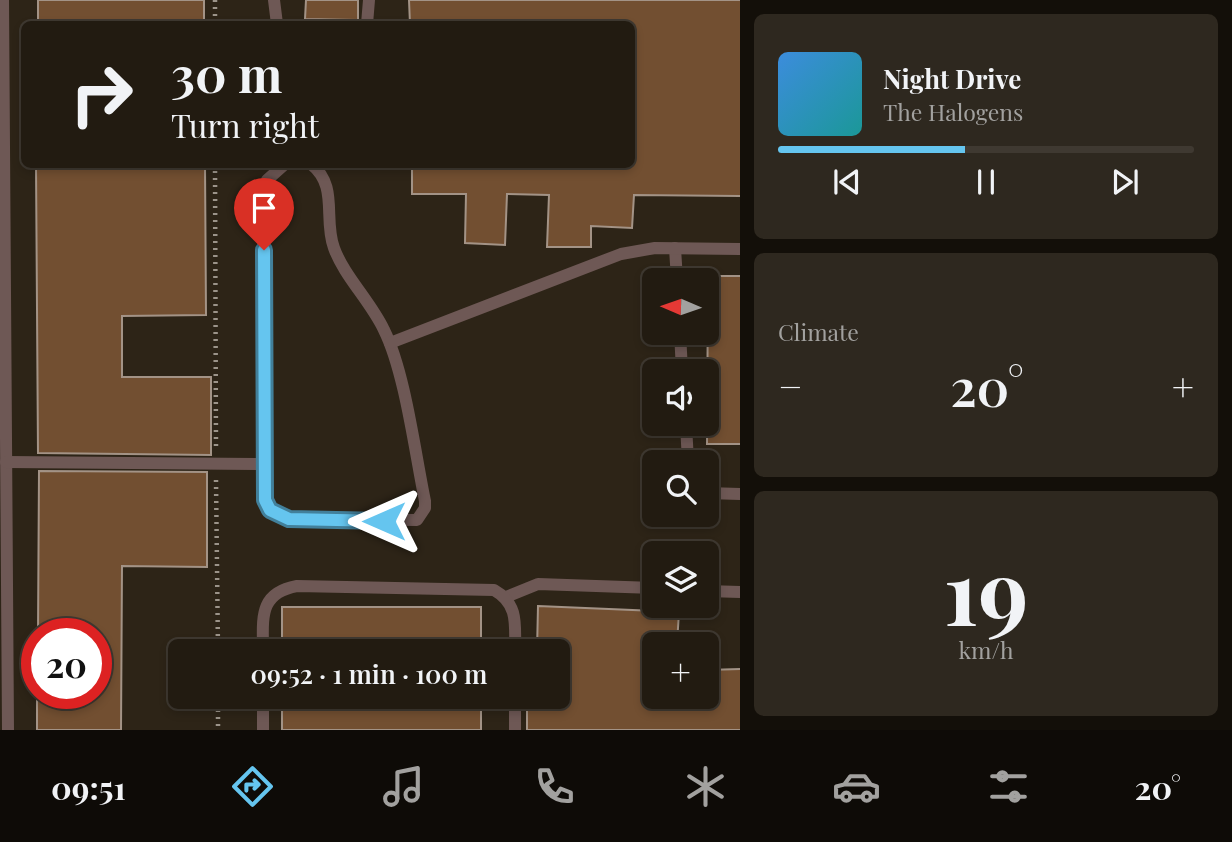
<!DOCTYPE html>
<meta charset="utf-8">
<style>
body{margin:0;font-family:"Playfair Display",serif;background:#2e281f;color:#f1f3f6;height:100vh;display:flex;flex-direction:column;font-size:26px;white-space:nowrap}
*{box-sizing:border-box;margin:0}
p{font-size:23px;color:#a2a19f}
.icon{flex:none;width:38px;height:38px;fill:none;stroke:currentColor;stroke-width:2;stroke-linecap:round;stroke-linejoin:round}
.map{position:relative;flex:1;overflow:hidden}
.drawer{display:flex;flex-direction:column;gap:14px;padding:14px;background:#130f09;width:492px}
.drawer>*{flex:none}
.top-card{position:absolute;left:21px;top:21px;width:614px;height:147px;border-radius:10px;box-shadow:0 4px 10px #0003,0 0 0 2px #3f3931;background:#221b11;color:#f1f3f6;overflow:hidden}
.needle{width:46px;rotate:272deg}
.fabs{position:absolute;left:642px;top:268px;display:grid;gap:14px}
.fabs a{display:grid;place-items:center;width:77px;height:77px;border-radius:10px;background:#221b11;box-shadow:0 4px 10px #0003,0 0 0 2px #3f3931;font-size:35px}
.speed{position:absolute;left:21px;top:618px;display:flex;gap:14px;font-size:35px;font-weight:700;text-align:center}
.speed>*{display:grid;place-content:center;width:91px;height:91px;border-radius:50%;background:#221b11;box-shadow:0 4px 10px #0003,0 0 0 2px #3f3931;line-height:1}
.speed .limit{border:10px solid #d22;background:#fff;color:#111}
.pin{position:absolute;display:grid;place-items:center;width:60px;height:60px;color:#fff;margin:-72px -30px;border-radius:50% 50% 50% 0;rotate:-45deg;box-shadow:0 0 7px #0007}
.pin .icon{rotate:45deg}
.me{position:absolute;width:77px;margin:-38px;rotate:270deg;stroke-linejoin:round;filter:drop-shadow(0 0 5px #0008)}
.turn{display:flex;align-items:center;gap:24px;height:147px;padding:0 35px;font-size:32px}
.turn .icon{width:91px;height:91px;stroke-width:2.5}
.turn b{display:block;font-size:49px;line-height:60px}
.big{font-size:52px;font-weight:600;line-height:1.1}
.drawer .widget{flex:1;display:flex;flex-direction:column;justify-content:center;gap:10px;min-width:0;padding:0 24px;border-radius:10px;background:#2e281f}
.drawer .dial{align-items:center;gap:0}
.dial b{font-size:91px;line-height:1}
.song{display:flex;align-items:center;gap:21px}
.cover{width:84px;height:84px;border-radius:10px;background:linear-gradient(135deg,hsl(210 70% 55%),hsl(180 70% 35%))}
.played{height:7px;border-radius:4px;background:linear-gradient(90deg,#65c5ef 45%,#3f3931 45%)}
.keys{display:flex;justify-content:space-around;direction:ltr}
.heat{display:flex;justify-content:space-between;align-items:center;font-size:38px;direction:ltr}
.trip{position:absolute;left:168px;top:639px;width:402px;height:70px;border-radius:10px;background:#221b11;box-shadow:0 4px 10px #0003,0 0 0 2px #3f3931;font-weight:600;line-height:70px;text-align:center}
.tabs{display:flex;height:112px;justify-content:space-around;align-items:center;background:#0e0b07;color:#a2a19f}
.tabs .icon{width:49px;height:49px}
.tabs .selected{color:#65c5ef}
.tabs b{font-size:32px;color:#f1f3f6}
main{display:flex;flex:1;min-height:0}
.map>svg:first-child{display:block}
.building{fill:#724f31;stroke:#a39386;stroke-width:2}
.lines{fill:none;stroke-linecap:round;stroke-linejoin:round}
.path{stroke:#9c948a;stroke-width:4.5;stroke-dasharray:2 5;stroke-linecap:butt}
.service{stroke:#6e5855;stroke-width:12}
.route-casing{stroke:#42809b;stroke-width:18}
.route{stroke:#65c5ef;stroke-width:12}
</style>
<main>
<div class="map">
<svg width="741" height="730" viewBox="0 0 741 730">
<rect width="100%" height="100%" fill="#2d2417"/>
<g class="building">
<rect x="38" y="0" width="166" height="24"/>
<polygon points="306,0 358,0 358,20 305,19"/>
<polygon points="409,0 741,0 741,196 634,195 632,228 591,226 591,247 547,247 549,195 507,194 505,245 465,243 466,194 412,194 412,164 632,164 632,24 410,24"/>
<polygon points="36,164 205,164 206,315 122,316 122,377 211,377 211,455 38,453"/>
<polygon points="708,276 741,276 741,444 707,444"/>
<polygon points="39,471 207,472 207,567 122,566 121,730 37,730 37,693 96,693 96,634 38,634"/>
<polygon points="538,606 679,612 677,644 654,644 654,696 707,696 707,670 741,669 741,730 527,730 527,696 558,696 558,651 537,651"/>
<rect x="282" y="607" width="199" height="44"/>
<rect x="282" y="696" width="199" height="34"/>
</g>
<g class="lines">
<g class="path">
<polyline points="215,0 215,24"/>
<polyline points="215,164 216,447"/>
<polyline points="216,480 218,651"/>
<polyline points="218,696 218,730"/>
</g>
<g class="service">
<polyline points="3,0 8,730"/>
<polyline points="274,0 277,24"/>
<polyline points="367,24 369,0"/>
<path d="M 285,164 L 267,180 L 264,196 L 265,500 L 270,510 L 289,519 L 417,520 L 425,508 L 425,501 C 415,453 405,372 384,330 C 371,302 344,276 334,248 C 323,219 339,186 311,164"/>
<polyline points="675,248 677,280"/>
<polyline points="680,332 682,371"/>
<polyline points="390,343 621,254 655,248 741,249"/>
<polyline points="686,424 688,462"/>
<polyline points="6,462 265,464"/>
<polyline points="707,493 741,494"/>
<polyline points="707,591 741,592"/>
<polyline points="506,597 538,584 654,588"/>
<path d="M 263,651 C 263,619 258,593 297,586 L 494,590 C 519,604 515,625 515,651"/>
<polyline points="263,730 263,696"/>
<polyline points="515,730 515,696"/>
</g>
</g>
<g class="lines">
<g class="route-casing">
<polyline id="route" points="264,250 265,500 270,510 289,519 384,521"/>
</g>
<use href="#route" class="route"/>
</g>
</svg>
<div class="fabs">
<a><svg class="needle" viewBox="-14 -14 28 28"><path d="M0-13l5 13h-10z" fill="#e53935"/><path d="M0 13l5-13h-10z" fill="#a2a19f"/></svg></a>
<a><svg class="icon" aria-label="sound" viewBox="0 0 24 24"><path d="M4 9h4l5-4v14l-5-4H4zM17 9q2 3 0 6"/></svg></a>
<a><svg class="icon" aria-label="search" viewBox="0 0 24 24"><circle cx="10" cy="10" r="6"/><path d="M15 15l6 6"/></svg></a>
<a><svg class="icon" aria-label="layers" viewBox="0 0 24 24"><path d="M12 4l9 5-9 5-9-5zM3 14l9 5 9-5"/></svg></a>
<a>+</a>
</div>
<div class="speed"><div class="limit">20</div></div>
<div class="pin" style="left:264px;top:250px;background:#d93025"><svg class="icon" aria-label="arrive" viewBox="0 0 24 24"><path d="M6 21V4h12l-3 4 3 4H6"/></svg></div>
<svg class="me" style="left:384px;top:521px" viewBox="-20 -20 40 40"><path d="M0-17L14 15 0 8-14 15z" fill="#65c5ef" stroke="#fff" stroke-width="4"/></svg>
<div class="trip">09:52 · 1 min · 100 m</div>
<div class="top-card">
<div class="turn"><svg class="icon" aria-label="right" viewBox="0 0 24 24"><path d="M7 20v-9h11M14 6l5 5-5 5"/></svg><div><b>30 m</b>Turn right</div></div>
</div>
</div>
<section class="drawer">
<div class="widget">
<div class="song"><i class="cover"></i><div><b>Night Drive</b><p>The Halogens</p></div></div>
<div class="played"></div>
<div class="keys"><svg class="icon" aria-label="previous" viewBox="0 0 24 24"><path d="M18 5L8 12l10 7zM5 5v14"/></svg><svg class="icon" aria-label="pause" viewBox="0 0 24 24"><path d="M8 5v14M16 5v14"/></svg><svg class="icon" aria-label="next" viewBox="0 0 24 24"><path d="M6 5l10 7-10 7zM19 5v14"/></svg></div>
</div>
<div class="widget"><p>Climate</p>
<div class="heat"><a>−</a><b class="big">20°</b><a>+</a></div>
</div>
<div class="widget dial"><b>19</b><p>km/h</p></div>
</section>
</main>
<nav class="tabs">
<b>09:51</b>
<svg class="icon selected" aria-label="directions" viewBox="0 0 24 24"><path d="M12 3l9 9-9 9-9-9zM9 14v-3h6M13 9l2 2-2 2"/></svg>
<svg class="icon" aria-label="music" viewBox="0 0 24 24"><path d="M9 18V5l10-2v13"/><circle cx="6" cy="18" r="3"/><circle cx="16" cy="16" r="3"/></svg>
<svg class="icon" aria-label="phone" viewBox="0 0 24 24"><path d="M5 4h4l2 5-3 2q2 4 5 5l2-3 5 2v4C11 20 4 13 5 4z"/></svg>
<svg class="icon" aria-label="climate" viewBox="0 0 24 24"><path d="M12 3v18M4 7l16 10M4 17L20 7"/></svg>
<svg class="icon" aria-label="car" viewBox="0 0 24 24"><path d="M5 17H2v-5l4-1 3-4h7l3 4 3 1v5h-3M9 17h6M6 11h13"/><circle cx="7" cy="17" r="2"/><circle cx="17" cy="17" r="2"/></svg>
<svg class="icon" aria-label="filters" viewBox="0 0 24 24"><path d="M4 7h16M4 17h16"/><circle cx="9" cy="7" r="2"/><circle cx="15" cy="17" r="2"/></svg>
<b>20°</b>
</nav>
